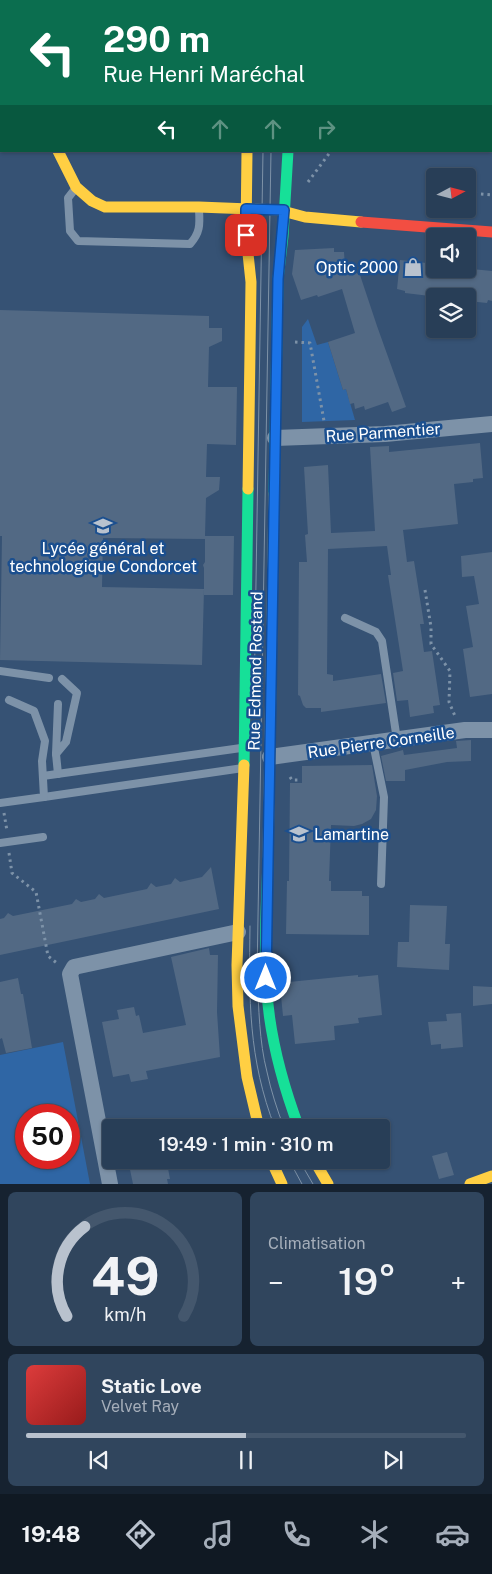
<!DOCTYPE html>
<html lang="fr">
<meta charset="utf-8">
<style>
body{margin:0;font-family:"Public Sans",sans-serif;background:#30455d;color:#f1f3f6;height:100vh;display:flex;flex-direction:column;font-size:19px;white-space:nowrap}
*{box-sizing:border-box;margin:0}
p{font-size:16px;color:#a5aeba}
.icon{flex:none;width:28px;height:28px;fill:none;stroke:currentColor;stroke-width:2;stroke-linecap:round;stroke-linejoin:round}
.map{position:relative;height:1184px;overflow:hidden}
.side{display:flex;flex-direction:column;gap:8px;padding:8px;background:#162230;flex:1}
.side>*{flex:none}
.top-card{position:absolute;left:0px;top:0px;width:492px;height:152px;box-shadow:0 1px 4px #0004,0 0 0 1px #44576d;background:#0b6e4f;color:#fff;overflow:hidden}
.needle{width:32px;rotate:83deg}
.buttons{position:absolute;left:426px;top:168px;display:grid;gap:10px}
.buttons a{display:grid;place-items:center;width:50px;height:50px;border-radius:5px;background:#283e57;box-shadow:0 1px 4px #0004,0 0 0 1px #44576d;font-size:25px}
.speed{position:absolute;left:15px;top:1104px;display:flex;gap:10px;font-size:25px;font-weight:700;text-align:center}
.speed>*{display:grid;place-content:center;width:65px;height:65px;border-radius:50%;background:#283e57;box-shadow:0 1px 4px #0004,0 0 0 1px #44576d;line-height:1}
.speed .limit{border:8px solid #d22;background:#fff;color:#111}
.pin{position:absolute;display:grid;place-items:center;width:42px;height:42px;color:#fff;margin:-21px;border-radius:10px;box-shadow:0 2px 8px #0006}
.me{position:absolute;width:55px;margin:-28px;rotate:0deg;stroke-linejoin:round;filter:drop-shadow(0 0 4px #0008)}
.turn{display:flex;align-items:center;gap:18px;height:105px;padding:0 20px;font-size:22px}
.turn .icon{width:65px;height:65px;stroke-width:2.5}
.turn b{display:block;font-size:35px;line-height:42px}
.lanes{display:flex;align-items:center;height:48px;padding:0 20px;background:#0003;justify-content:center;gap:25px;direction:ltr}
.lanes .off{opacity:.35}
.big{font-size:38px;font-weight:600;line-height:1.1}
.side .widget{flex:1;display:flex;flex-direction:column;justify-content:center;gap:8px;min-width:0;padding:0 18px;border-radius:8px;background:#30455d}
.side .dial{align-items:center;gap:0}
.dial svg{height:130px;overflow:visible;fill:none;stroke:#44576d;stroke-width:7;stroke-linecap:round;text-anchor:middle}
.dial text{fill:#f1f3f6;stroke:none}
.song{display:flex;align-items:center;gap:15px}
.cover{width:60px;height:60px;border-radius:8px;background:linear-gradient(135deg,hsl(0 70% 55%),hsl(0 70% 35%))}
.played{height:5px;border-radius:2px;background:linear-gradient(90deg,#b9c2ce 50%,#44576d 50%)}
.keys{display:flex;justify-content:space-around;direction:ltr}
.heat{display:flex;justify-content:space-between;align-items:center;font-size:28px;direction:ltr}
.side .tiles{flex:1;display:grid;gap:8px;grid-template-columns:1fr 1fr}
.widget:last-child{grid-column:span 2}
.trip{position:absolute;left:102px;top:1119px;width:288px;height:50px;border-radius:5px;background:#283e57;box-shadow:0 1px 4px #0004,0 0 0 1px #44576d;font-weight:600;line-height:50px;text-align:center}
.dock{display:flex;height:80px;justify-content:space-around;align-items:center;background:#101923;color:#a5aeba}
.dock .icon{width:35px;height:35px}
.dock .current{color:#b9c2ce}
.dock b{font-size:22px;color:#f1f3f6}
.map>svg:first-child{display:block}
.green{fill:#2f66a5;fill-rule:evenodd}
.building{fill:#526984}
.lines{fill:none;stroke-linecap:round;stroke-linejoin:round}
.path{stroke:#7d92a8;stroke-width:3;stroke-dasharray:2.5 4;stroke-linecap:butt}
.lane{stroke:#7d92a8;stroke-width:8}
.street{stroke:#7d92a8;stroke-width:16}
.fast{stroke:#16e098;stroke-width:11}
.slow{stroke:#ffcf43;stroke-width:11}
.jam{stroke:#f24e42;stroke-width:11}
.tram{stroke:#7e92a7;stroke-width:1}
.route-casing{stroke:#114b97;stroke-width:12}
.route{stroke:#1a73e8;stroke-width:9}
.labels{text-anchor:middle;stroke-width:5;stroke-linejoin:round;paint-order:stroke}
.poi-label{font-size:16px;fill:#fff;stroke:#1b4f8f;text-anchor:end}
.street-label{font-size:16px;fill:#fff;stroke:#1b4f8f}
</style>
<div class="map">
<svg width="492" height="1184" viewBox="0 0 492 1184">
<rect width="100%" height="100%" fill="#365274"/>
<g class="green">
<polygon points="426,0 492,0 492,53 491,1 426,1"/>
<polygon points="308,319 317,345 328,342 343,390 346,389 355,420 302,422 302,327"/>
<path d="M 63,1042 L 90,1184 L 0,1184 L 0,1055 ZM 26,1115 L 69,1115 L 69,1158 L 26,1158 Z"/>
</g>
<g class="building">
<polygon points="334,248 334,252 344,252 345,267 360,275 377,326 406,407 392,412 388,402 365,410 364,406 355,409 354,403 350,404 346,389 343,390 328,342 355,333 342,289 318,297 317,295 301,300 292,274 295,250"/>
<polygon points="400,260 435,264 435,269 472,269 492,271 492,301 488,300 487,303 468,301 468,296 439,294 439,296 430,296 405,293 405,291 397,289"/>
<polygon points="0,310 209,316 209,328 222,328 222,341 209,347 208,387 237,387 236,445 207,444 206,477 220,477 219,490 206,498 205,536 234,536 233,595 204,595 204,568 203,565 205,562 205,539 103,538 102,587 204,589 202,665 0,660 2,536 0,536"/>
<polygon points="480,443 483,478 473,479 473,482 454,484 458,524 403,530 407,562 414,561 424,624 420,624 424,652 432,651 440,705 433,706 434,713 410,717 408,700 397,701 393,673 403,671 388,575 391,575 387,546 328,549 327,674 333,675 333,681 381,674 386,703 321,712 321,708 306,708 303,705 300,696 298,695 299,562 307,562 305,535 308,534 304,467 328,465 331,533 375,531 370,447 389,446 389,452"/>
<polygon points="492,552 492,694 470,697 463,649 473,647 466,606 479,604 474,576 462,577 461,556"/>
<polygon points="471,740 471,761 447,762 405,770 405,781 386,781 381,756 403,750 404,755 457,748 456,741"/>
<polygon points="372,765 377,796 376,810 371,819 362,824 354,826 331,825 329,881 331,881 331,891 362,891 362,896 369,896 369,935 286,934 287,881 289,881 290,783 302,783 302,766"/>
<polygon points="211,867 219,909 0,955 0,919 4,918 8,913 13,916 72,904 76,899 81,902 95,899 99,894 104,898 147,889 151,883 156,887 171,884 175,878 180,882 202,877"/>
<polygon points="410,905 447,906 445,944 450,944 449,970 397,967 398,942 409,942"/>
<polygon points="209,948 210,955 218,955 217,1012 220,1057 146,1071 148,1079 131,1082 129,1074 113,1077 102,1022 119,1019 117,1010 134,1007 136,1016 139,1015 143,1033 186,1025 171,957"/>
<polygon points="358,975 358,977 378,975 382,1015 358,1018 359,1023 334,1026 335,1040 295,1044 292,1015 283,1016 280,986 289,985 289,982"/>
<polygon points="18,978 21,994 23,994 32,1048 6,1053 2,1038 0,1039 0,982"/>
<polygon points="473,986 492,987 492,1004 473,1006"/>
<polygon points="461,1013 463,1047 441,1049 441,1044 431,1045 428,1022 447,1021 446,1014"/>
<polygon points="447,1152 454,1175 439,1179 432,1156"/>
<polygon points="128,1160 164,1160 165,1163 167,1163 170,1179 167,1179 168,1184 133,1184"/>
</g>
<g class="lines">
<g class="path">
<polyline points="459,0 459,1"/>
<polyline points="491,36 492,36"/>
<polyline points="491,62 492,62"/>
<polyline points="435,152 435,151"/>
<polyline points="308,182 331,151"/>
<polyline points="468,193 492,195"/>
<polyline points="295,342 310,343 324,421"/>
<polyline points="425,590 431,627 431,644 450,671 449,702 455,716"/>
<polyline points="290,777 292,780 301,780"/>
<polyline points="4,813 7,831"/>
<polyline points="353,832 372,832"/>
<polyline points="9,853 12,873 36,892 48,956 58,964"/>
</g>
<g class="lane">
<path d="M 75,189 L 68,198 L 70,231 L 78,241 L 190,244 C 200,233 200,225 199,210"/>
<polyline points="345,618 376,632 382,641 397,740"/>
<polyline points="0,671 49,678"/>
<polyline points="58,704 56,754 66,742 77,693 62,679"/>
<polyline points="373,743 384,797 381,884"/>
<polyline points="56,754 58,774"/>
<polyline points="43,776 241,748"/>
<polyline points="44,797 243,768"/>
<polyline points="0,803 44,797 42,761 45,741 34,711 9,700"/>
<polyline points="0,843 43,837"/>
</g>
<g class="street">
<polyline points="22,0 22,1"/>
<polyline points="60,0 61,1"/>
<polyline points="275,438 385,434 492,424"/>
<polyline points="270,757 465,730 492,730"/>
<polyline points="110,1184 70,974 74,967 238,932"/>
</g>
<g class="fast">
<polyline points="253,0 253,1"/>
<polyline points="285,0 286,1"/>
<polyline points="274,494 278,279 283,236 288,151"/>
<polyline points="244,765 248,489"/>
<path d="M 268,857 C 267,897 264,939 266,979 C 268,1031 281,1080 299,1128"/>
</g>
<g class="slow">
<polyline points="0,105 1,106"/>
<polyline points="58,151 76,187 92,201 105,207 199,207 279,210 305,217 361,222"/>
<polyline points="247,151 246,235 251,282 248,489"/>
<polyline points="244,765 237,965 238,1006 247,1077 259,1128"/>
<polyline points="268,857 274,494"/>
<polyline points="271,1160 282,1184"/>
<polyline points="314,1160 328,1184"/>
<polyline points="470,1184 492,1176"/>
</g>
<polyline class="jam" points="361,222 492,232"/>
<g class="tram">
<polyline points="266,1 266,0"/>
<path d="M 271,151 L 257,976 C 259,1008 259,1041 267,1072 C 271,1091 277,1109 284,1128"/>
<polyline points="254,704 263,151"/>
<path d="M 250,926 C 249,999 248,1058 275,1128"/>
<polyline points="289,1160 302,1184"/>
<polyline points="299,1160 313,1184"/>
</g>
</g>
<g class="lines">
<g class="route-casing">
<polyline id="route" points="246,235 246,209 284,210 278,279 266,978"/>
</g>
<use href="#route" class="route"/>
</g>
<defs>
<g id="shop-bare" transform="scale(1.5)"><path d="M-5-2.5h2.3a2.7 3.5 0 0 1 5.4 0H5L5.5 6h-11ZM-1.5-2.5h3a1.5 2.3 0 0 0-3 0Z" fill="#b9c2ce" stroke="#1b4f8f" stroke-width="2.5" paint-order="stroke"/></g>
<g id="school-bare" transform="scale(1.5)"><path d="M0-5L7-2L0 1L-7-2ZM-4 1L0 2.5L4 1V4Q0 6-4 4Z" fill="#b9c2ce" stroke="#1b4f8f" stroke-width="2.5" paint-order="stroke"/></g>
</defs>
<g fill-rule="evenodd">
<use href="#shop-bare" x="413" y="267"/>
<use href="#school-bare" x="103" y="526"/>
<use href="#school-bare" x="299" y="834"/>
</g>
<g class="labels">
<g class="poi-label">
<text x="398" y="273">Optic 2000</text>
<text x="103" y="554" text-anchor="middle">Lycée général et<tspan x="103" dy="18">technologique Condorcet</tspan></text>
<text x="314" y="840" text-anchor="start">Lamartine</text>
</g>
<g class="street-label">
<text transform="translate(383 432) rotate(-4)" y="6">Rue Parmentier</text>
<text transform="translate(255 671) rotate(-89)" y="6">Rue Edmond Rostand</text>
<text transform="translate(381 742) rotate(-8)" y="6">Rue Pierre Corneille</text>
</g>
</g>
</svg>
<div class="buttons">
<a><svg class="needle" viewBox="-14 -14 28 28"><path d="M0-13l5 13h-10z" fill="#e53935"/><path d="M0 13l5-13h-10z" fill="#a5aeba"/></svg></a>
<a><svg class="icon" aria-label="sound" viewBox="0 0 24 24"><path d="M4 9h4l5-4v14l-5-4H4zM17 9q2 3 0 6"/></svg></a>
<a><svg class="icon" aria-label="layers" viewBox="0 0 24 24"><path d="M12 4l9 5-9 5-9-5zM3 14l9 5 9-5"/></svg></a>
</div>
<div class="speed"><div class="limit">50</div></div>
<div class="pin" style="left:246px;top:235px;background:#d93025"><svg class="icon" aria-label="arrive" viewBox="0 0 24 24"><path d="M6 21V4h12l-3 4 3 4H6"/></svg></div>
<svg class="me" style="left:266px;top:978px" viewBox="-20 -20 40 40"><circle r="17" fill="#1a73e8" stroke="#fff" stroke-width="3"/><path d="M0-11L8 9 0 5-8 9z" fill="#fff"/></svg>
<div class="trip">19:49 · 1 min · 310 m</div>
<div class="top-card">
<div class="turn"><svg class="icon" aria-label="left" viewBox="0 0 24 24"><path d="M17 20v-9H6M10 6l-5 5 5 5"/></svg><div><b>290 m</b>Rue Henri Maréchal</div></div>
<div class="lanes"><svg class="icon" aria-label="left" viewBox="0 0 24 24"><path d="M17 20v-9H6M10 6l-5 5 5 5"/></svg><svg class="icon off" aria-label="ahead" viewBox="0 0 24 24"><path d="M12 20V5M6 11l6-6 6 6"/></svg><svg class="icon off" aria-label="ahead" viewBox="0 0 24 24"><path d="M12 20V5M6 11l6-6 6 6"/></svg><svg class="icon off" aria-label="right" viewBox="0 0 24 24"><path d="M7 20v-9h11M14 6l5 5-5 5"/></svg></div>
</div>
</div>
<section class="side">
<div class="tiles">
<div class="widget dial"><svg viewBox="0 0 100 80">
<path d="M14 69A42 42 0 1 1 86 69"/>
<path d="M14 69A42 42 0 0 1 25 14" stroke="#b9c2ce"/>
<text x="50" y="56" font-size="32" font-weight="700">49</text>
<text x="50" y="72" font-size="11">km/h</text>
</svg></div>
<div class="widget"><p>Climatisation</p>
<div class="heat"><a>−</a><b class="big">19°</b><a>+</a></div>
</div>
<div class="widget">
<div class="song"><i class="cover"></i><div><b>Static Love</b><p>Velvet Ray</p></div></div>
<div class="played"></div>
<div class="keys"><svg class="icon" aria-label="previous" viewBox="0 0 24 24"><path d="M18 5L8 12l10 7zM5 5v14"/></svg><svg class="icon" aria-label="pause" viewBox="0 0 24 24"><path d="M8 5v14M16 5v14"/></svg><svg class="icon" aria-label="next" viewBox="0 0 24 24"><path d="M6 5l10 7-10 7zM19 5v14"/></svg></div>
</div>
</div>
</section>
<nav class="dock">
<b>19:48</b>
<svg class="icon current" aria-label="directions" viewBox="0 0 24 24"><path d="M12 3l9 9-9 9-9-9zM9 14v-3h6M13 9l2 2-2 2"/></svg>
<svg class="icon" aria-label="music" viewBox="0 0 24 24"><path d="M9 18V5l10-2v13"/><circle cx="6" cy="18" r="3"/><circle cx="16" cy="16" r="3"/></svg>
<svg class="icon" aria-label="phone" viewBox="0 0 24 24"><path d="M5 4h4l2 5-3 2q2 4 5 5l2-3 5 2v4C11 20 4 13 5 4z"/></svg>
<svg class="icon" aria-label="climate" viewBox="0 0 24 24"><path d="M12 3v18M4 7l16 10M4 17L20 7"/></svg>
<svg class="icon" aria-label="car" viewBox="0 0 24 24"><path d="M5 17H2v-5l4-1 3-4h7l3 4 3 1v5h-3M9 17h6M6 11h13"/><circle cx="7" cy="17" r="2"/><circle cx="17" cy="17" r="2"/></svg>
</nav>
